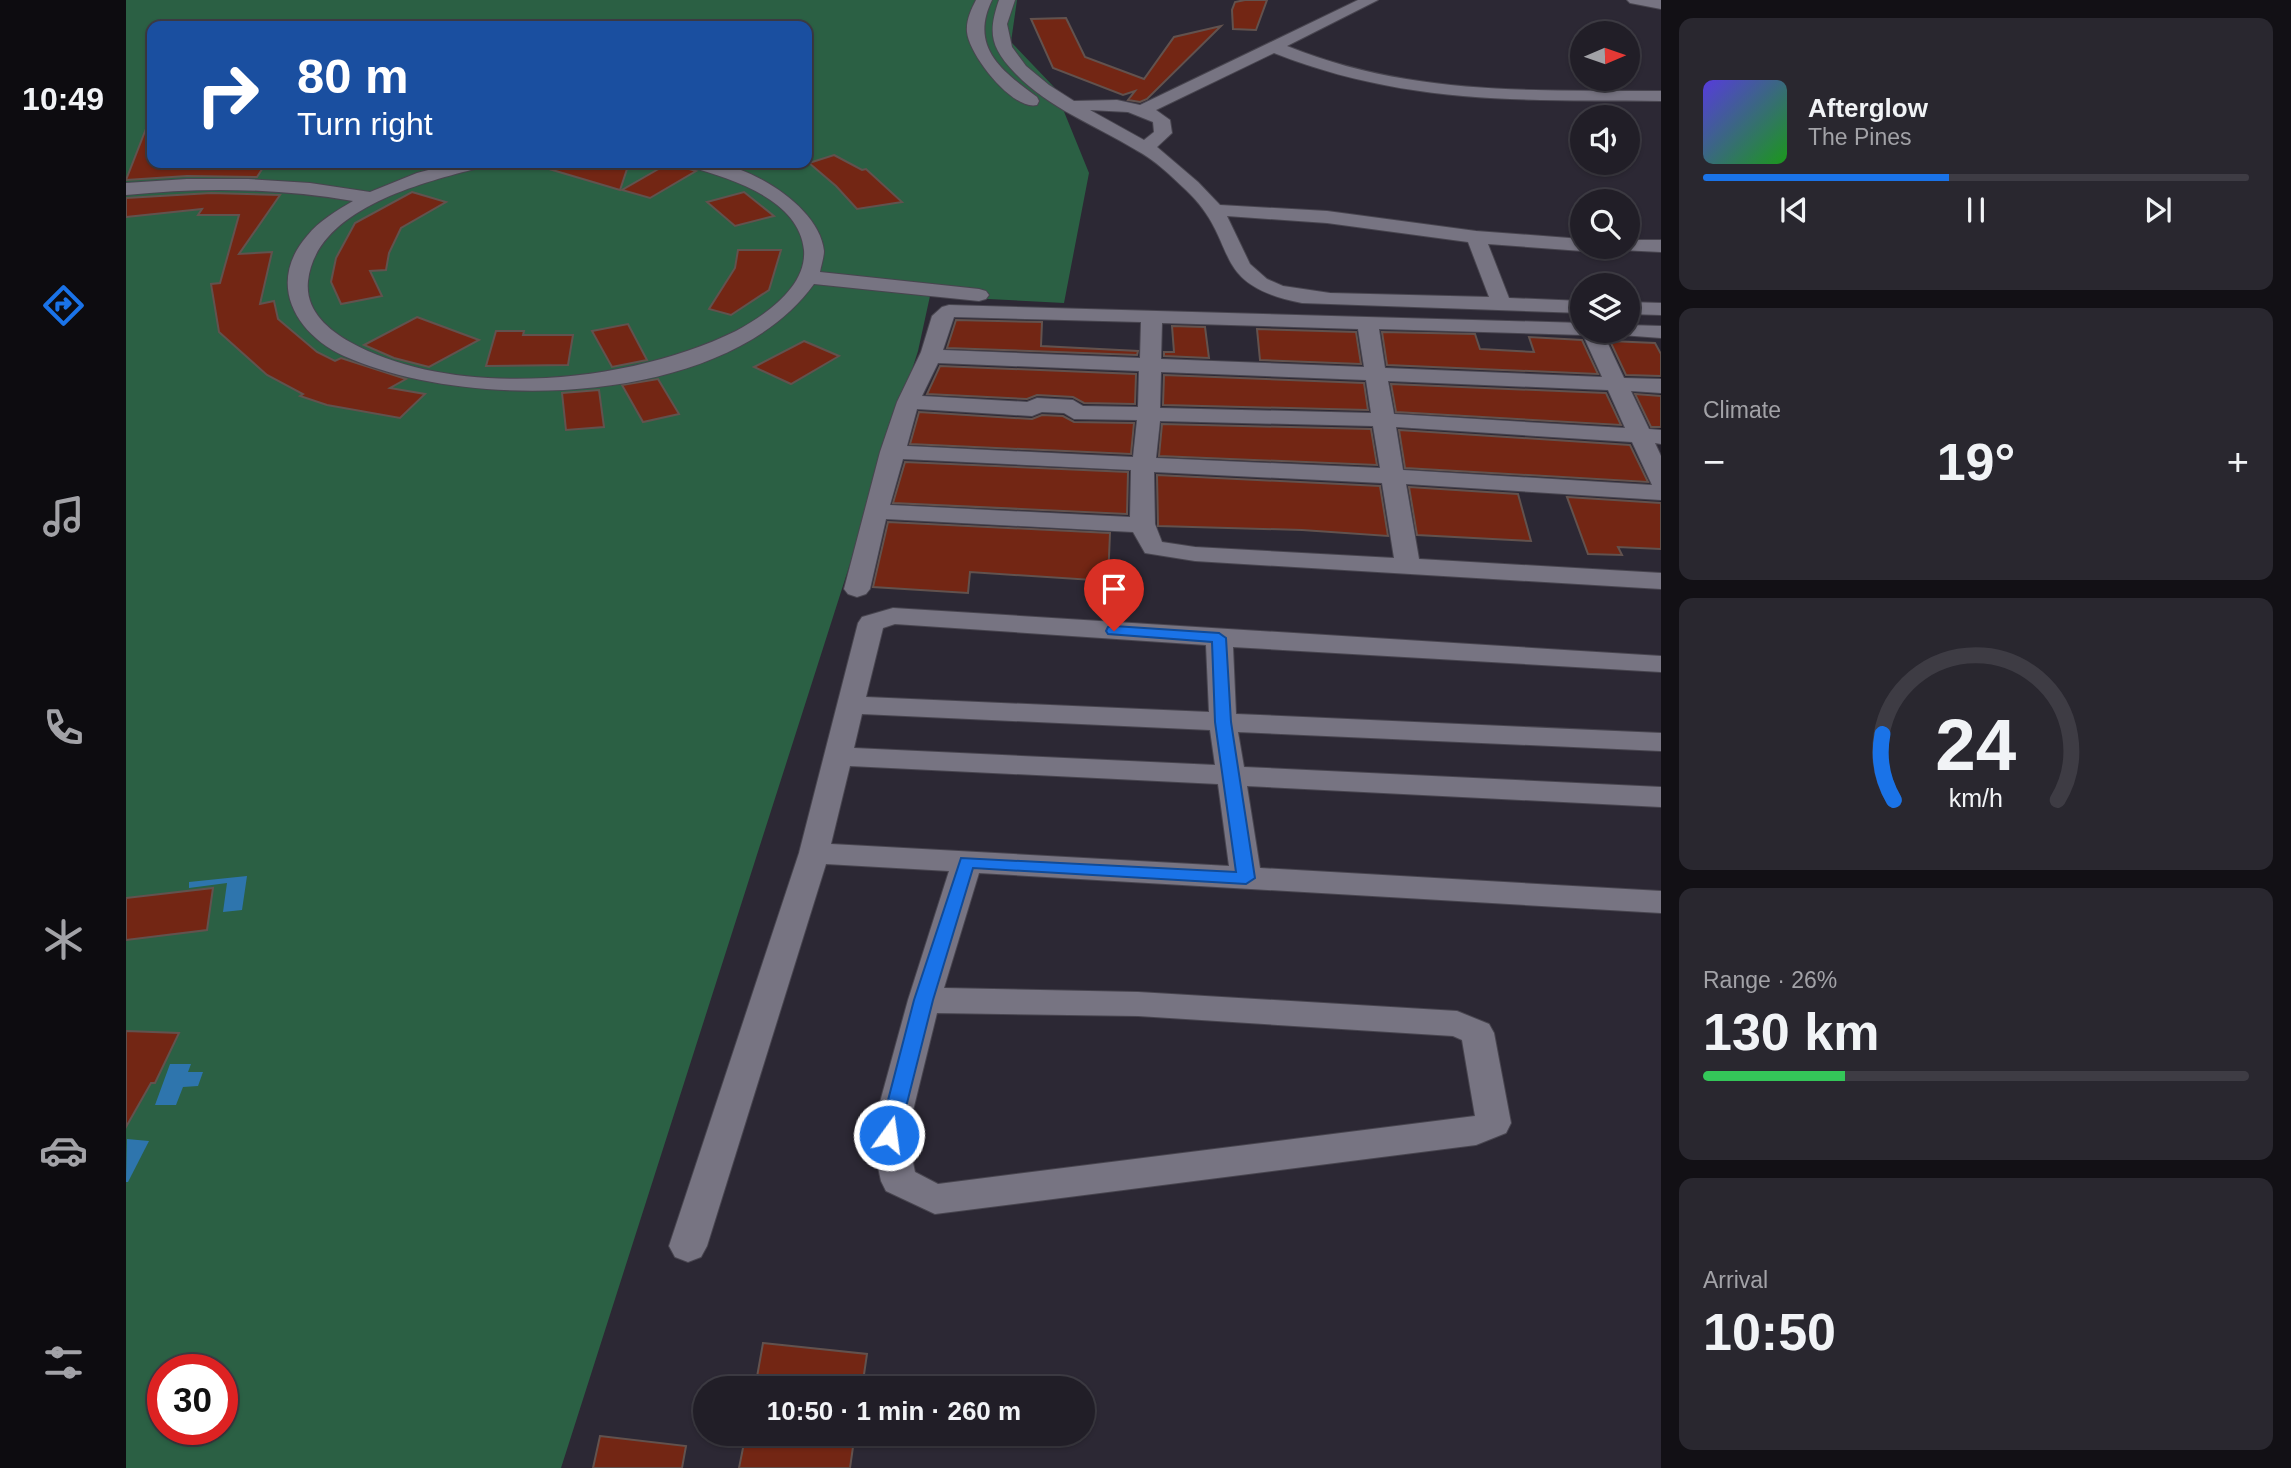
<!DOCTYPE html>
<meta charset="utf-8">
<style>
body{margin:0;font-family:Helvetica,sans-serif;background:#29272f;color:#f1f3f6;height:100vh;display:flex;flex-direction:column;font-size:26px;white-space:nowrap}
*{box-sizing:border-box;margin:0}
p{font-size:23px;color:#a2a2a7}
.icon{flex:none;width:38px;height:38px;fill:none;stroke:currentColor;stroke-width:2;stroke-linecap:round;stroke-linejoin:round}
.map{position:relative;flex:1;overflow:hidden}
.drawer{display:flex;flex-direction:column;gap:18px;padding:18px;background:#121015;width:630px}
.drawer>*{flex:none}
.guide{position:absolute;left:21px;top:21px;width:665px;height:147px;border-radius:14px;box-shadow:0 2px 5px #0004,0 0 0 2px #3e3c44;background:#1a4fa0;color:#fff;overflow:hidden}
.needle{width:46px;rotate:88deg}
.tools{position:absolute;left:1444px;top:21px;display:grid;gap:14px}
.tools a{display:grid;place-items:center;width:70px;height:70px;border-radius:50%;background:#211e27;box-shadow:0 2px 5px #0004,0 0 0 2px #3e3c44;font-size:35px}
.speed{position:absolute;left:21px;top:1354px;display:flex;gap:14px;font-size:35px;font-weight:700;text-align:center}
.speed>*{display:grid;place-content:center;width:91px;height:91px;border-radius:50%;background:#211e27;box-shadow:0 2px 5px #0004,0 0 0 2px #3e3c44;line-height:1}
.speed .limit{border:10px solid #d22;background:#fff;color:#111}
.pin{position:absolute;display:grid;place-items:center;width:60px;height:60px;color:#fff;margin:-72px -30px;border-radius:50% 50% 50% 0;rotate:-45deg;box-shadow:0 0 7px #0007}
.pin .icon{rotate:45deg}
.me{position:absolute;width:77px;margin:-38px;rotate:14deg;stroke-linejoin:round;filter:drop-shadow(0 0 5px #0008)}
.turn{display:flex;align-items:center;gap:24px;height:147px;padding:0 35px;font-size:32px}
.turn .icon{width:91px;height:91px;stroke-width:2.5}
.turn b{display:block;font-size:49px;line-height:60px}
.big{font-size:52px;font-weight:800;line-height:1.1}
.drawer .widget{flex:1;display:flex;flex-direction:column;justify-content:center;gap:10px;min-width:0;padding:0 24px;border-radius:14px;background:#29272f}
.drawer .dial{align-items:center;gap:0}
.dial svg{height:182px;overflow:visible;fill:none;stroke:#3e3c44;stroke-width:7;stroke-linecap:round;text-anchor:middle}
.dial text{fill:#f1f3f6;stroke:none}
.song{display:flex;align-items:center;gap:21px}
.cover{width:84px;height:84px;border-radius:10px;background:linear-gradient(135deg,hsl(250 70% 55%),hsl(120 70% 35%))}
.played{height:7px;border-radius:4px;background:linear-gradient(90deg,#1a73e8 45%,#3e3c44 45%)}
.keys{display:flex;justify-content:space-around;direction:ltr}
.heat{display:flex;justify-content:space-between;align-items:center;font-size:38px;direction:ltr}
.charge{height:10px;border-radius:5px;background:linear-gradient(90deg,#34c759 26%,#3e3c44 0)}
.trip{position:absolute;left:567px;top:1376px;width:402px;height:70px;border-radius:35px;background:#211e27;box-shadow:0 2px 5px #0004,0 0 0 2px #3e3c44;font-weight:800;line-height:70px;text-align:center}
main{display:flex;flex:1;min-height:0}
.dock{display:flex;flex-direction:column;width:126px;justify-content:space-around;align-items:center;background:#0d0c10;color:#a2a2a7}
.dock .icon{width:49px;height:49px}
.dock .on{color:#1a73e8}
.dock b{font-size:32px;color:#f1f3f6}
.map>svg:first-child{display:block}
.green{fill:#2b6044;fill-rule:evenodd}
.water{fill:#2e75ad}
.building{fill:#732614;stroke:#62524e;stroke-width:2}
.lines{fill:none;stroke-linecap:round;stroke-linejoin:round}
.street-casing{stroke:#48454f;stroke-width:2}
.street{fill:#777482;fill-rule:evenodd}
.route{fill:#1a73e8;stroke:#114b97;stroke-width:2}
</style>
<main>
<nav class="dock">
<b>10:49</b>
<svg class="icon on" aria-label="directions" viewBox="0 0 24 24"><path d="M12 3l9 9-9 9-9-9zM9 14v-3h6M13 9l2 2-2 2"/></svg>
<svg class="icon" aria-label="music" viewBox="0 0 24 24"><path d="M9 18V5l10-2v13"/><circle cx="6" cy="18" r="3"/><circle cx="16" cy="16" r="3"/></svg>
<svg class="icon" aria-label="phone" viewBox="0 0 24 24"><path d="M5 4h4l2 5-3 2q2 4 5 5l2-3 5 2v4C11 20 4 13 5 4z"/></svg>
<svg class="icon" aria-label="climate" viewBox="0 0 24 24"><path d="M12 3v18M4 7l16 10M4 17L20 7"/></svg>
<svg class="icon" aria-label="car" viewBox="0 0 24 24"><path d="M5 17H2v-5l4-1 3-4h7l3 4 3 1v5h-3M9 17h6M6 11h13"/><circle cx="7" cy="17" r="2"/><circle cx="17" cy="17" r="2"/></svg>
<svg class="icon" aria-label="filters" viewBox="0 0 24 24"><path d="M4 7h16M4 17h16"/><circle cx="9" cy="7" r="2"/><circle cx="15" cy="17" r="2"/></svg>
</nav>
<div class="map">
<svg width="1535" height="1468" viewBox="0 0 1535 1468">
<rect width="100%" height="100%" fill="#2c2834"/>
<path class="green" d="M 0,0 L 891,0 L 885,42 L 928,87 L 963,173 L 938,303 L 804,296 L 792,351 L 435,1468 L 0,1468 ZM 26,26 L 681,26 L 681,163 L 26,163 ZM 37,1370 L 96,1370 L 96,1430 L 37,1430 Z"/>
<g class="water">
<polygon points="121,876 116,910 97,912 101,883 63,888 63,882"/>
<polygon points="44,1064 65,1064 62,1072 77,1072 72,1086 57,1087 50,1105 29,1105"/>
<polygon points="1,1139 23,1141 2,1182 0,1182"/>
</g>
<g class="building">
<polygon points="1119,0 1141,0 1130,30 1107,29 1106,10 1109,2"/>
<polygon points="940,18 959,57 1018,79 1048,37 1095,26 1021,99 1014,102 1002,100 1009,91 997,95 927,68 905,19"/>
<polygon points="25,116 26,163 140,163 131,177 61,176 0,180"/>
<polygon points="708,155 736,170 740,169 776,202 731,209 710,186 683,163"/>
<polygon points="424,163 503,163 494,190 423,169"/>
<polygon points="543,163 570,171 524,198 496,190"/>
<polygon points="286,192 320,202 275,228 263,253 260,270 244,271 256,296 215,304 205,282 210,258 229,223"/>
<polygon points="618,192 648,216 609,226 581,202"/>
<polygon points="85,193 154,195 113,254 146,252 134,304 148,301 152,319 191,352 209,361 215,358 280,379 264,388 299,394 274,418 201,405 174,396 177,394 141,375 93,332 85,284 94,283 113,215 72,215 76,209 0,217 0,198"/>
<polygon points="612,250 655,250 643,290 605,315 583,309 609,268"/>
<polygon points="291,317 353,340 303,367 268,358 238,345"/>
<polygon points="830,320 916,322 915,346 1012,351 1011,355 821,348"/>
<polygon points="502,324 521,360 486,367 466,331"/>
<polygon points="1046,326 1079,327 1083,358 1038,356 1038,352 1048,352"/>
<polygon points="1131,329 1230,332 1235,364 1134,360"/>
<polygon points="370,331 398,331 397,335 447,335 442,365 360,366"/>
<polygon points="1256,332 1349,334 1354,349 1408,352 1403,337 1456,340 1472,374 1261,365"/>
<polygon points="678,341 713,356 665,384 628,367"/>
<polygon points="1484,341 1529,343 1535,354 1535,376 1500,375"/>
<polygon points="814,366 1010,374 1009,404 958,403 947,397 911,395 901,399 801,394"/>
<polygon points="1038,375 1238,383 1242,410 1037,405"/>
<polygon points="532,379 553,414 517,422 496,385"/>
<polygon points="1265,384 1480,393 1495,425 1270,412"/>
<polygon points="473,390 478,427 440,430 436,393"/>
<polygon points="1509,394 1535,396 1535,427 1525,427"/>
<polygon points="793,412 906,419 916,415 937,416 948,422 1008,423 1005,454 784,444"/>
<polygon points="1036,424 1245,429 1251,465 1033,456"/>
<polygon points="1273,430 1504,445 1522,482 1279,468"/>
<polygon points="779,462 1002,472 1001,514 767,503"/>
<polygon points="1031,475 1254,486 1262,536 1176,530 1032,526"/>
<polygon points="1283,487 1392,494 1405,541 1291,535"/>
<polygon points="1441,497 1535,503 1535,549 1492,547 1496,555 1462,554"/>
<polygon points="762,522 984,533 982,581 844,572 842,593 747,587"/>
<polygon points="87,888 81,930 0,940 0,898"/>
<polygon points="0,1031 53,1033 29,1083 25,1083 0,1127"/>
<polygon points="637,1343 741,1354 736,1388 629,1388"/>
<polygon points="620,1433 729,1433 724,1468 613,1468"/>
<polygon points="474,1436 560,1446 556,1468 467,1468"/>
</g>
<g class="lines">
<g class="street-casing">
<g id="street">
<path d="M 850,0 L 866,0 C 843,47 876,71 911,97 L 913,101 L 911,105 C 887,111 843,55 841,32 C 840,20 845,10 850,0 Z"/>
<path d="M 873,0 L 889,0 L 881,24 L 886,47 L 900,66 L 923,85 L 948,101 L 991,100 L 1014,105 L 1232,0 L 1252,0 L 1161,46 C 1285,96 1404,90 1535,91 L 1535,101 C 1396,100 1280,105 1148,53 L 1030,110 L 1044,120 L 1046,133 L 1031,147 L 1072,182 L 1094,205 L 1201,211 L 1350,231 L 1456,239 L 1456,247 L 1464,247 L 1456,251 L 1362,244 L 1383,298 L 1456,301 L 1456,313 L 1176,303 C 1080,284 1116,243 1060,190 C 1045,176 1029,160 1010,150 C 969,125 922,108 889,73 C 864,47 862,32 873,0 ZM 964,110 L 1002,112 L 1027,122 L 1028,132 L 1018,140 ZM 1101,216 L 1201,223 L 1342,242 L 1363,297 L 1204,293 L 1157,286 L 1141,279 L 1124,264 Z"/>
<polygon points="1501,0 1535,0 1535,9 1504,3"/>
<path d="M 329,163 L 360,163 L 357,167 C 298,182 190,208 182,281 C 179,310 201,329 224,342 C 330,401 505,383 610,331 C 638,316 681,287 678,250 C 673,199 605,179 565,167 L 562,163 C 571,163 581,162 589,163 C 628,168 694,208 698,251 C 698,257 695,266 694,272 L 853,289 L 860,291 L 863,295 L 860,299 L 853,301 L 688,284 C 600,407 345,413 218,356 C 168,333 141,282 181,236 C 193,221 210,211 227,201 C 151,188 76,187 0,195 L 0,183 L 61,179 L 122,179 L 184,183 L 244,192 L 291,173 Z"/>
<polygon points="1502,240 1535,240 1535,252 1495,250 1493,247 1502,247"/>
<polygon points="1502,302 1535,303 1535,315 1502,314"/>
<path d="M 823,305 L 1456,323 L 1456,331 L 1476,331 L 1498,378 L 1535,379 L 1535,393 L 1505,391 L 1523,429 L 1535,430 L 1535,444 L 1529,443 L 1535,456 L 1535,500 L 1280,484 L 1293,559 L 1535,573 L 1535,589 L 1069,561 L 1019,553 L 1007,532 L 760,519 L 744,589 L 740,594 L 731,597 L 722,594 L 718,589 L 754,452 L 771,402 L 795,352 L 806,316 L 816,307 ZM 828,317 L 1015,322 L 1014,358 L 817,350 ZM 1036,323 L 1232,329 L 1238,367 L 1035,359 ZM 1253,329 L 1457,335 L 1476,377 L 1259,368 ZM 812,363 L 1013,371 L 1012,407 L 957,406 L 947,400 L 911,398 L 901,402 L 796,396 ZM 1035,372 L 1240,380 L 1245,413 L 1034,408 ZM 1262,381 L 1482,390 L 1499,428 L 1268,414 ZM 791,409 L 906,416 L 916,412 L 938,413 L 948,419 L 1011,420 L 1007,457 L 781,446 ZM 1034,421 L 1247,426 L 1254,468 L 1030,458 ZM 1270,427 L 1506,442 L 1526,485 L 1277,470 ZM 777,459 L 1005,470 L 1004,517 L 764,505 ZM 1028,472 L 1256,483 L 1268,558 L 1069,547 L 1036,542 L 1029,524 Z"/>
<polygon points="1502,325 1535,326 1535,338 1495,335 1492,331 1502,331"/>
<path d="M 767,608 L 1535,656 L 1535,672 L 1107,647 L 1110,714 L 1535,733 L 1535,751 L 1112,732 L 1118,767 L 1535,787 L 1535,807 L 1121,786 L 1134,868 L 1535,891 L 1535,913 L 853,873 L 818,988 L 1012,992 L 1331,1011 L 1363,1024 L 1368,1033 L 1385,1123 L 1380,1133 L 1350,1145 L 809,1214 L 760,1191 L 755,1181 L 745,1135 L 782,1000 L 823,871 L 700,864 L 581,1246 L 575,1257 L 562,1262 L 549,1257 L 543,1246 L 673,853 L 732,623 L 736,617 ZM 769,624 L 1080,645 L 1083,712 L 740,697 L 757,628 ZM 736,714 L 1084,730 L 1089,765 L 728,748 ZM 724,766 L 1092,784 L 1103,866 L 705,844 ZM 811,1013 L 1012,1016 L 1327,1036 L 1336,1040 L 1349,1116 L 812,1184 L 789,1172 L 781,1135 Z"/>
</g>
</g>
<use href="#street" class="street"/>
</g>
<polygon class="route" points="988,626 1093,633 1100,638 1105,722 1129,878 1120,884 847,868 807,1000 773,1135 770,1141 763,1143 756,1141 753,1135 788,1000 835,858 1110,872 1089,722 1086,642 982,634 980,631 982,627"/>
</svg>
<div class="tools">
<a><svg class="needle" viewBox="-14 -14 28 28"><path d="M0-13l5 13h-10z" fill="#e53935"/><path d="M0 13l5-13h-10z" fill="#a2a2a7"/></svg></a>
<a><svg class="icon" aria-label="sound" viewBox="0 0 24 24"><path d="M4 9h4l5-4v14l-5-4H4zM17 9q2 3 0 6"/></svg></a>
<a><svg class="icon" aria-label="search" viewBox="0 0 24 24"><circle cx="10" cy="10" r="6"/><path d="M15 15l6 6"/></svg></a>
<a><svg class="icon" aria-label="layers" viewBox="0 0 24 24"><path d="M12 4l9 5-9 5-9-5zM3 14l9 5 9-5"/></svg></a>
</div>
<div class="speed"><div class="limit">30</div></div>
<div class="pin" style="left:988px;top:631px;background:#d93025"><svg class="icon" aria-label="arrive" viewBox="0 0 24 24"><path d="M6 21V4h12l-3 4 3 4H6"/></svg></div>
<svg class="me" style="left:763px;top:1135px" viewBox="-20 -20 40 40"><circle r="17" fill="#1a73e8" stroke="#fff" stroke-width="3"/><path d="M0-11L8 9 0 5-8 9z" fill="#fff"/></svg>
<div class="trip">10:50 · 1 min · 260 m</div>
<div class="guide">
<div class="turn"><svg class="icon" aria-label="right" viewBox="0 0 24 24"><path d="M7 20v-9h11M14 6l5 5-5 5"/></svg><div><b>80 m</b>Turn right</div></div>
</div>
</div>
<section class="drawer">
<div class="widget">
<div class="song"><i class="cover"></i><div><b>Afterglow</b><p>The Pines</p></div></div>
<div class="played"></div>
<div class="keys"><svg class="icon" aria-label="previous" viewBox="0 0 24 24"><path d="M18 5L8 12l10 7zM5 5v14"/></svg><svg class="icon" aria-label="pause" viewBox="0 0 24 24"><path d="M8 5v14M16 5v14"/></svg><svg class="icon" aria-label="next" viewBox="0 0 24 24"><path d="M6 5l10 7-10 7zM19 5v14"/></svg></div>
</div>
<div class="widget"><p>Climate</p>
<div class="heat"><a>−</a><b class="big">19°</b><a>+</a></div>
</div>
<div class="widget dial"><svg viewBox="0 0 100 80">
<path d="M14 69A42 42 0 1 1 86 69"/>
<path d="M14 69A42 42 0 0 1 9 40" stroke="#1a73e8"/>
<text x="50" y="56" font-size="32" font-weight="700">24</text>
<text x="50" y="72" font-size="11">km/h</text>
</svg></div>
<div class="widget"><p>Range · 26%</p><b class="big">130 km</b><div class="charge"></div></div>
<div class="widget"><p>Arrival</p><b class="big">10:50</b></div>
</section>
</main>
